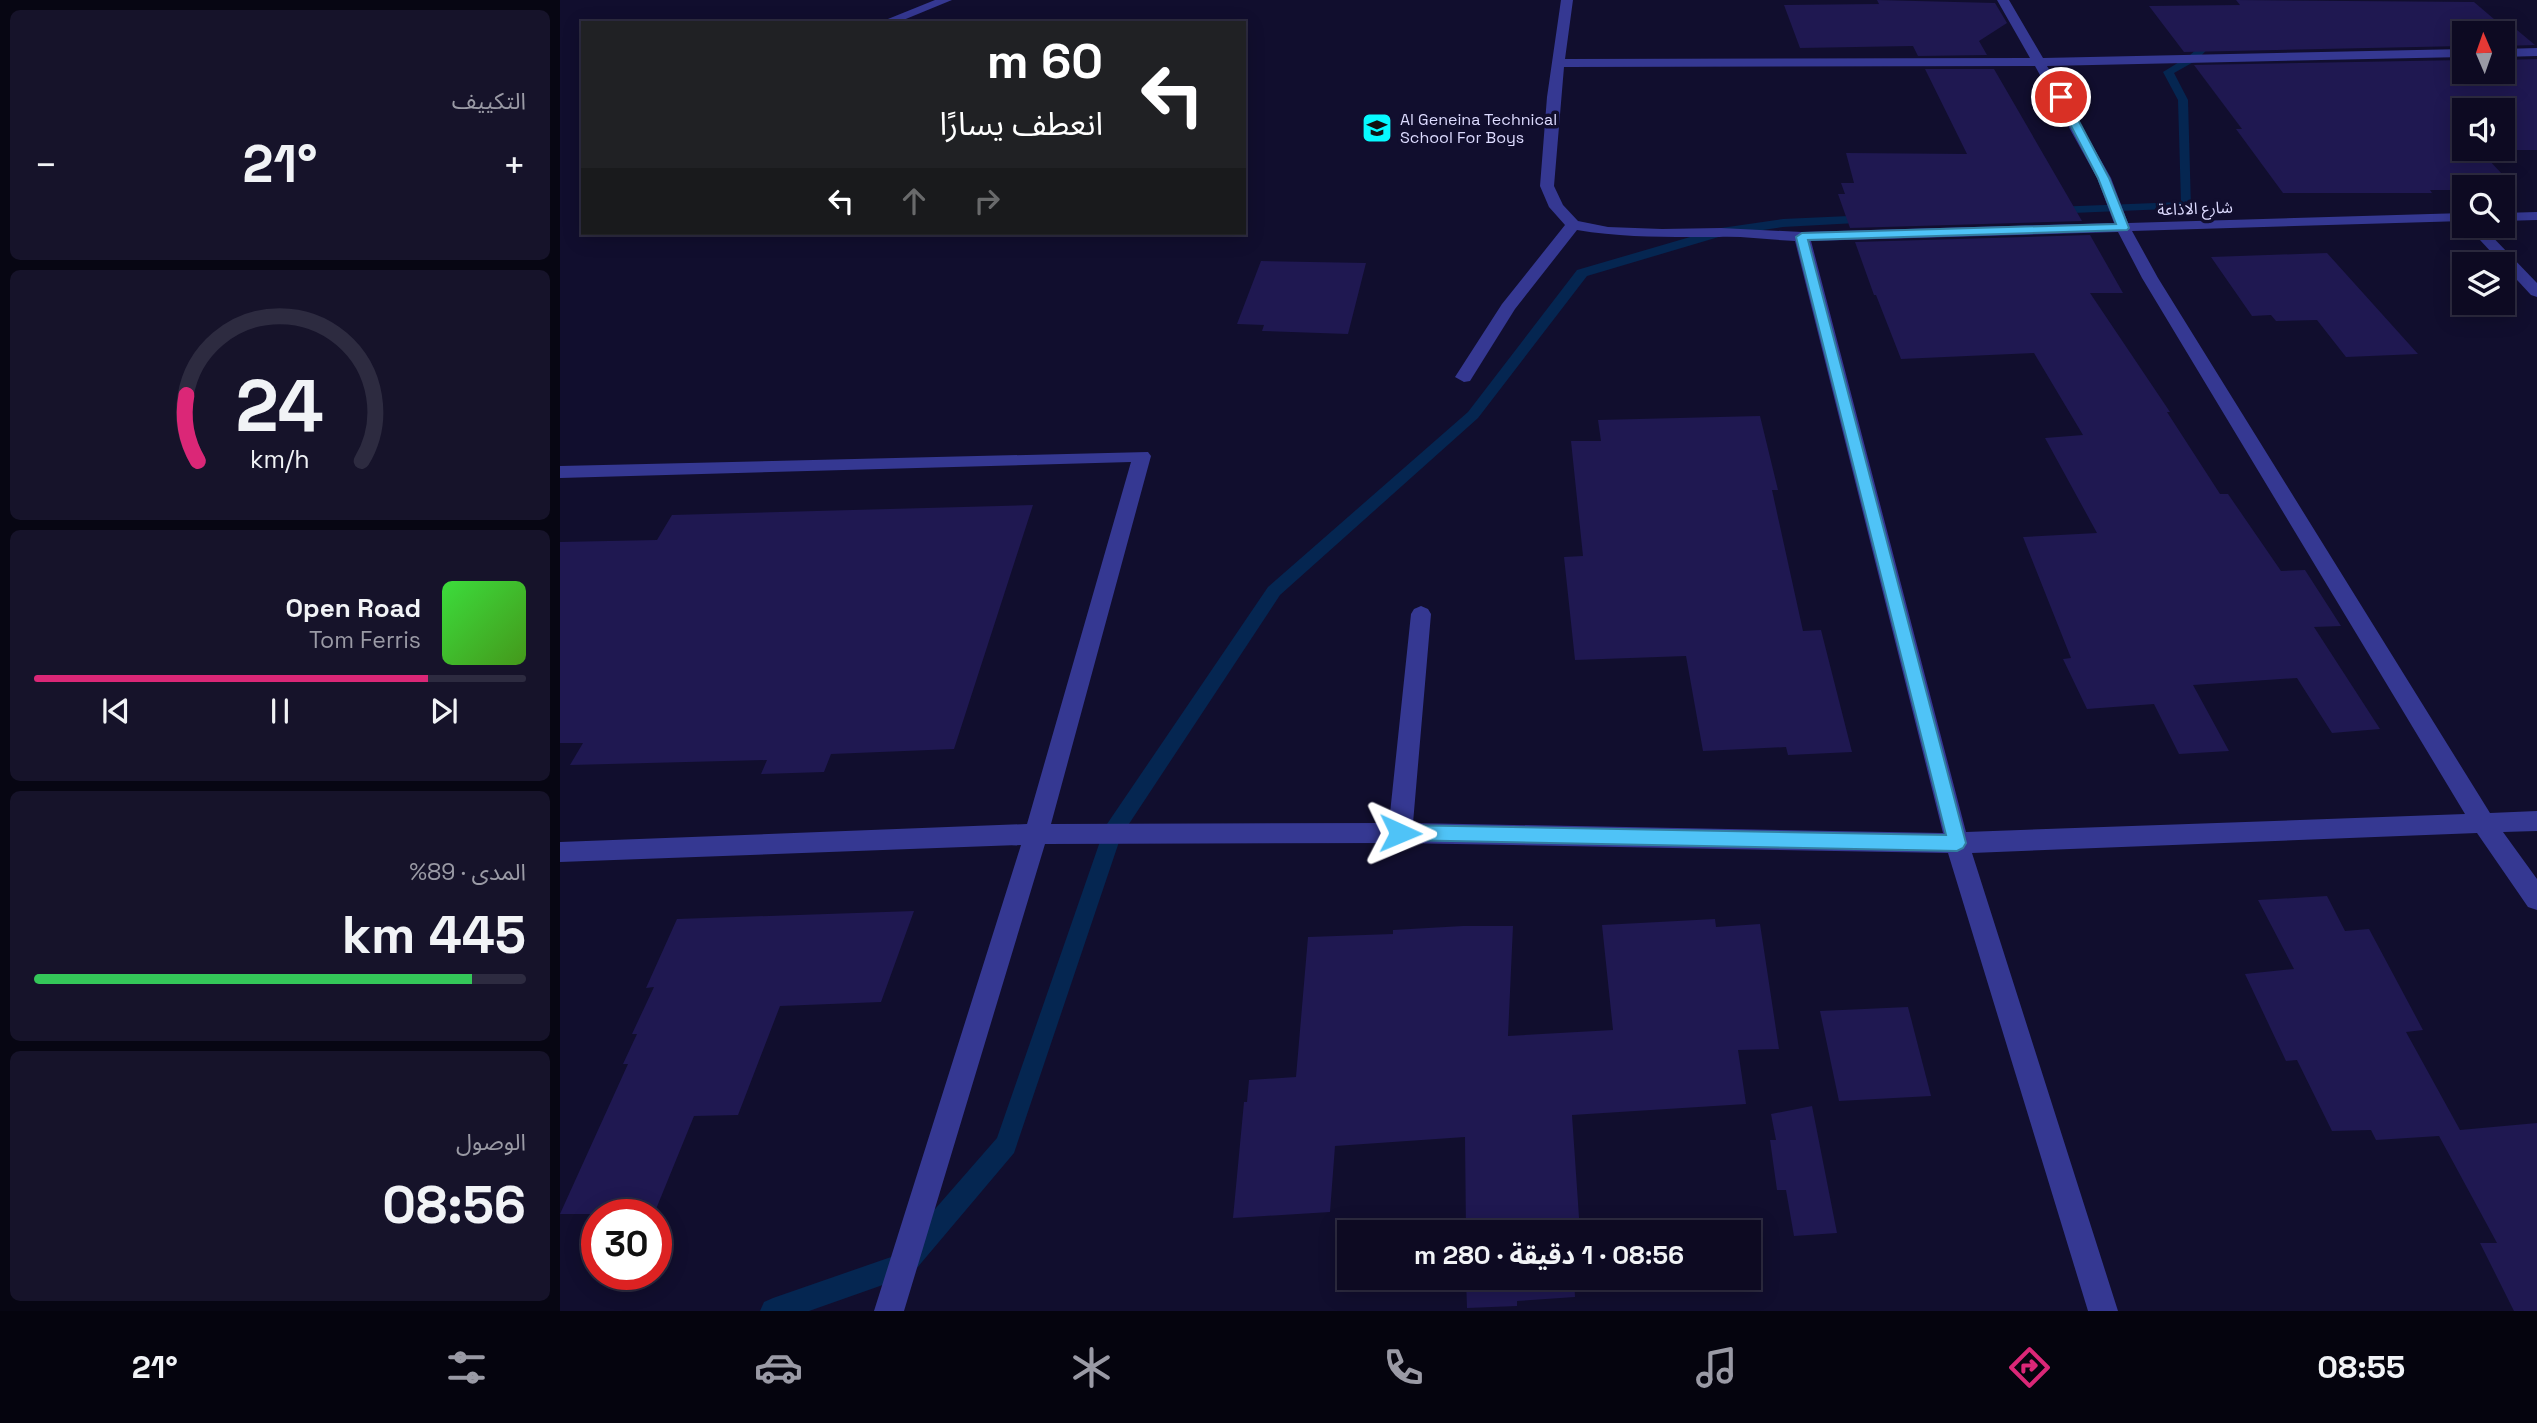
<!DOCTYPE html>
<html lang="ar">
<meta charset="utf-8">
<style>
body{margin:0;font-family:"Space Grotesk","Noto Sans Arabic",sans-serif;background:#16132a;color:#f1f3f6;direction:rtl;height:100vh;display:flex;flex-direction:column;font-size:26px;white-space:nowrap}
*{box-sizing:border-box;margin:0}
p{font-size:23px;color:#9a9aa5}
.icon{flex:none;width:38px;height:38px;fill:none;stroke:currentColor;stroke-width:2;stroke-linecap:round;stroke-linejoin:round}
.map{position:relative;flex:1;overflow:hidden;direction:ltr}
.details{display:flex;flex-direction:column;gap:10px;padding:10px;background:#070613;width:560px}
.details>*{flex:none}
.guide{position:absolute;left:21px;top:21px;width:665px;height:214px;border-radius:0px;box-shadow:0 4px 18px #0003,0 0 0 2px #2d2b40;direction:rtl;background:#202124;color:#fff;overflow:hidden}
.needle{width:46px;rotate:358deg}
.tools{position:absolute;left:1892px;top:21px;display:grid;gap:14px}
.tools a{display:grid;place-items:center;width:63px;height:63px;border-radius:0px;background:#0d0a22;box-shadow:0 4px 18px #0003,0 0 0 2px #2d2b40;font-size:35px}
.speed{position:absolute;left:21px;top:1199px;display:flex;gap:14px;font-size:35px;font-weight:700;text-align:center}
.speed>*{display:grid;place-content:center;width:91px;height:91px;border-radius:50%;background:#0d0a22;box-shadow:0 4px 18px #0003,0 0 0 2px #2d2b40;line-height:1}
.speed .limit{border:10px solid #d22;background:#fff;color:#111}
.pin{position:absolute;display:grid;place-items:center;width:60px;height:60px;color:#fff;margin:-30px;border:4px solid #fff;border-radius:50%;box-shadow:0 2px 7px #0007}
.me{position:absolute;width:77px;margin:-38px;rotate:91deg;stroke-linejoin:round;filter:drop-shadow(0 0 5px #0008)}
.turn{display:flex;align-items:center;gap:24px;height:147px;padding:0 28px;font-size:32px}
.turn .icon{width:91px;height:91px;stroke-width:2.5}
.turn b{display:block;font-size:49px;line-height:60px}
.lanes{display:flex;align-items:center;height:66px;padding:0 28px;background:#0003;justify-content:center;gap:35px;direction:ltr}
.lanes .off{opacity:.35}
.big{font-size:52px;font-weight:700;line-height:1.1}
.details .widget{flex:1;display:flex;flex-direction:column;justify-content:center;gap:10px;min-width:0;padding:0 24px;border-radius:10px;background:#16132a}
.details .dial{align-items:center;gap:0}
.dial svg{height:182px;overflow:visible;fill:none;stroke:#2d2b40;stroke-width:7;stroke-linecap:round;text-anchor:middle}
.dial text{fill:#f1f3f6;stroke:none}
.song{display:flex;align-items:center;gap:21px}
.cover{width:84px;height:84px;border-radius:10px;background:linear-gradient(135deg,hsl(120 70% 55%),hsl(100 70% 35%))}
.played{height:7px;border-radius:4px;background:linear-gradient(90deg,#db2777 80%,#2d2b40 80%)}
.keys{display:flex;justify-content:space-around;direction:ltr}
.heat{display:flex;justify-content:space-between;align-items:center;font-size:38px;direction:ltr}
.charge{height:10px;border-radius:5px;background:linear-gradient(90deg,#34c759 89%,#2d2b40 0)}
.trip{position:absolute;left:777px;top:1220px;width:424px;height:70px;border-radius:0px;background:#0d0a22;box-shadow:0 4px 18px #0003,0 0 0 2px #2d2b40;font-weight:700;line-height:70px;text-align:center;direction:rtl}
.tab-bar{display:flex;height:112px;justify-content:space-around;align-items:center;background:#05040e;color:#9a9aa5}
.tab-bar .icon{width:49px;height:49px}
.tab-bar .selected{color:#db2777}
.tab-bar b{font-size:32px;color:#f1f3f6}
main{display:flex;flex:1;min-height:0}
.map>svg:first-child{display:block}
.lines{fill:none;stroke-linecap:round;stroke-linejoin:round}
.stream{fill:#052651;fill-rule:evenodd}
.building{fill:#1f1851;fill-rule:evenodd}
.minor{fill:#353892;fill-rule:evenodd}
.route{fill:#4fc3f7;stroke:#337fa1;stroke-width:2}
.labels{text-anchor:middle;stroke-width:7;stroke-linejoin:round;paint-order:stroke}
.far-poi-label{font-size:16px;fill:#dddbff;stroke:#110e2e;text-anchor:start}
.far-street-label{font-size:16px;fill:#dddbff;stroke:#110e2e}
</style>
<main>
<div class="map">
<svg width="1977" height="1311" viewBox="0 0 1977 1311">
<rect width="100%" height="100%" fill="#110e2e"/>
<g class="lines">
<g class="stream">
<polygon points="1656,32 1661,35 1637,60 1614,73 1628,100 1631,208 1489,214 1487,211 1493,207 1621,202 1618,100 1603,72 1629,56"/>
<polygon points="1311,215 1315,216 1315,222 1223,227 1162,236 1027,276 918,418 720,595 561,836 454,1153 351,1275 249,1311 200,1311 204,1302 213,1298 334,1256 437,1138 545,827 708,587 908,412 1017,270 1161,228 1223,219"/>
</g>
</g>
<g class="building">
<polygon points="1317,0 1435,3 1447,23 1419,41 1427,55 1358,56 1353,46 1240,48 1224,5 1319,4"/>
<polygon points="1676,0 1914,2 1948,31 1957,30 1975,45 1942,46 1942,33 1904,33 1904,46 1624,52 1589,6 1680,5"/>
<path d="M 1977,59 L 1977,150 L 1923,150 L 1932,159 L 1928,159 L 1957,190 L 1942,190 L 1942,187 L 1904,187 L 1904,190 L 1870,190 L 1872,193 L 1723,193 L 1676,129 L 1682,129 L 1634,65 L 1904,60 L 1904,72 L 1942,72 L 1942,60 ZM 1904,110 L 1942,110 L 1942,149 L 1904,149 Z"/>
<polygon points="1365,69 1434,69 1522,221 1290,228 1278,194 1285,194 1281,183 1294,183 1286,153 1407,154"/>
<polygon points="1530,235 1563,293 1530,293 1610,412 1607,412 1660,494 1668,494 1721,571 1745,570 1781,626 1754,627 1820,729 1772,733 1737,678 1633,685 1669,751 1619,754 1594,704 1527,709 1503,659 1511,658 1463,537 1537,533 1485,438 1523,435 1474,353 1341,359 1316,295 1314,295 1295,242"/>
<polygon points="1767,253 1858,354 1786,357 1757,320 1716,321 1711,315 1692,316 1651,257"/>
<polygon points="701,261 806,263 788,334 702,331 704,325 677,324"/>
<polygon points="1200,416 1218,490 1212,490 1243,631 1261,630 1292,752 1228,755 1226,747 1143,751 1126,656 1015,660 1004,557 1023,556 1011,441 1041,441 1038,420"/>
<polygon points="473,505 394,749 271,754 264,772 201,774 207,760 10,765 23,743 0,743 0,542 97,540 112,515"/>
<polygon points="1767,896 1785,931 1809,929 1863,1030 1846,1032 1900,1130 1977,1123 1977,1311 1954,1311 1920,1243 1937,1243 1879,1136 1816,1140 1811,1130 1772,1131 1737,1060 1726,1061 1685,974 1734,969 1698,900"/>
<polygon points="354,911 321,1002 220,1006 178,1115 134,1116 94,1214 0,1214 68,1064 63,1064 77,1034 72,1034 94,987 86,988 117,919"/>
<polygon points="1155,919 1156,927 1200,924 1219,1049 1178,1050 1186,1104 1012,1115 1020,1232 906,1232 905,1137 775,1146 770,1212 673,1218 684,1102 687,1102 689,1080 736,1077 748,937 833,934 833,930 903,926 953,926 948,1036 1053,1030 1042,925"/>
<polygon points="1348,1007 1371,1096 1279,1101 1260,1011"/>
<polygon points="1252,1106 1277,1233 1234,1236 1226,1190 1217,1190 1210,1140 1216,1140 1211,1114"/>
<polygon points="906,1278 1014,1278 1015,1297 957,1301 957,1306 907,1308"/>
</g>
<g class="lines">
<g class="minor">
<polygon points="375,0 392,0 336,23 318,23"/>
<path d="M 1001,0 L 1013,0 L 1005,59 L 1470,58 L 1437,0 L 1449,0 L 1483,58 L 1904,49 L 1904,57 L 1487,66 L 1551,178 L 1568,223 L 1904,213 L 1904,221 L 1572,231 L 1598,278 L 1930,813 L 1977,811 L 1977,831 L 1943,832 L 1977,879 L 1977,910 L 1968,907 L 1917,833 L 1412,853 L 1558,1311 L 1528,1311 L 1388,853 L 840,843 L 485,844 L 344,1311 L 314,1311 L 461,845 L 0,862 L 0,842 L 467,824 L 571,462 L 0,478 L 0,466 L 588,452 L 591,456 L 491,824 L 829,823 L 851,614 L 854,609 L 861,606 L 868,609 L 871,614 L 853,823 L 1383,833 L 1235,241 C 1210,240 1184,236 1159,237 C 1111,237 1065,238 1017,230 L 955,309 L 910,381 L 904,382 L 895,377 L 942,304 L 1005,225 L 989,207 L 980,186 L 987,97 ZM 1475,66 L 1537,178 L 1554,223 L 1242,232 L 1161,228 L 1102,229 L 1048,227 L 1018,221 L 1003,205 L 994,186 L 1004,67 ZM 1558,232 L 1582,278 L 1905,814 L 1406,832 L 1251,241 Z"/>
<polygon points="1977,48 1977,56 1942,57 1942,49"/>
<polygon points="1977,212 1977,220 1942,221 1942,213"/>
<polygon points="1907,226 1922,226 1977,283 1977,297 1971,295"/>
</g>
</g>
<polygon class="route" points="1501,94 1506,97 1549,178 1569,228 1567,230 1248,240 1406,843 1403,848 1397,851 840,840 834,838 831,833 834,827 840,825 1386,835 1236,237 1242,233 1556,224 1538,178 1496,97"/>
<defs>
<g id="university-square" transform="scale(1.575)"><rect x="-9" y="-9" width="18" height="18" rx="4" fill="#07faff" stroke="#110e2e"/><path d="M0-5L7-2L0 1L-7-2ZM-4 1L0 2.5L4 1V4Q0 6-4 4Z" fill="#111"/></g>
</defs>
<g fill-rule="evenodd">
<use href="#university-square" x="817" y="128"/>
</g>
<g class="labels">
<g class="far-poi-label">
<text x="840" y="125">Al Geneina Technical<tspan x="840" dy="18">School For Boys</tspan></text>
</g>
<g class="far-street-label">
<text transform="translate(1635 208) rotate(-2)" y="6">شارع الاذاعة</text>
</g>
</g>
</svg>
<div class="tools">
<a><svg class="needle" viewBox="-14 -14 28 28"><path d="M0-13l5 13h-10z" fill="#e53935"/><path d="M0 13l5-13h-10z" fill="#9a9aa5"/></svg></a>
<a><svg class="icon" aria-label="sound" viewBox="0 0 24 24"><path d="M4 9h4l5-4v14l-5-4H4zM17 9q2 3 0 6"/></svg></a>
<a><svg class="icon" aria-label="search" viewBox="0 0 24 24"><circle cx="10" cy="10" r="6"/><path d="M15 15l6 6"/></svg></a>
<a><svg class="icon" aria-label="layers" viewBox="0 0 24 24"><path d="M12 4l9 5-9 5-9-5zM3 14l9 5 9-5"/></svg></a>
</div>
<div class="speed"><div class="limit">30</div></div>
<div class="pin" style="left:1501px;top:97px;background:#d93025"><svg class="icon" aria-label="arrive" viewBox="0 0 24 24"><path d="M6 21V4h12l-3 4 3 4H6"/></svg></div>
<svg class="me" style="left:840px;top:833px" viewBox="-20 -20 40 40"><path d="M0-17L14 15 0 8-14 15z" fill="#4fc3f7" stroke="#fff" stroke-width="4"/></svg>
<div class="trip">08:56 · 1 دقيقة · 280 m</div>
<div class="guide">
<div class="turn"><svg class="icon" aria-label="left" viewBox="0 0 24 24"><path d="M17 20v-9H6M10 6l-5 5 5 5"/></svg><div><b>60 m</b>انعطف يسارًا</div></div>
<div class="lanes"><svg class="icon" aria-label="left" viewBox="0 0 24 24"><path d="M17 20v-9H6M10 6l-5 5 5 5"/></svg><svg class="icon off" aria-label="ahead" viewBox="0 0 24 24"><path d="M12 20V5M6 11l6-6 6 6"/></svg><svg class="icon off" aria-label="right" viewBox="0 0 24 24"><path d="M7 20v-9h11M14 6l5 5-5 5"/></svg></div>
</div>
</div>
<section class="details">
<div class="widget"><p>التكييف</p>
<div class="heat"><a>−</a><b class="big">21°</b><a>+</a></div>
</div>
<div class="widget dial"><svg viewBox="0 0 100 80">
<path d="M14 69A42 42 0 1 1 86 69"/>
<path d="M14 69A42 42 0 0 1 9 40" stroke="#db2777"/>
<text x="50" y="56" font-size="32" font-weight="700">24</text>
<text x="50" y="72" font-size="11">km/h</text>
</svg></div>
<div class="widget">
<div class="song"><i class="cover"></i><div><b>Open Road</b><p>Tom Ferris</p></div></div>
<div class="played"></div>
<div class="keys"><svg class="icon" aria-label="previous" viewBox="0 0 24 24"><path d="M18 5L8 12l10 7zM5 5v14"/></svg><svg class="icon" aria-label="pause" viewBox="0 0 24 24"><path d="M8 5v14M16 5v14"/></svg><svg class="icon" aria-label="next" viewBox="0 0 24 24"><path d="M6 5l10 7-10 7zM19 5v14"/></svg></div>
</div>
<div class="widget"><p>المدى · 89%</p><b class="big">445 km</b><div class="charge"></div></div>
<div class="widget"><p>الوصول</p><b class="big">08:56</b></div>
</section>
</main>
<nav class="tab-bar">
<b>08:55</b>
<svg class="icon selected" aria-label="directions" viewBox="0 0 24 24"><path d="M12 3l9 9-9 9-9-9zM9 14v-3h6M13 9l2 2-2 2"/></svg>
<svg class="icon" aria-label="music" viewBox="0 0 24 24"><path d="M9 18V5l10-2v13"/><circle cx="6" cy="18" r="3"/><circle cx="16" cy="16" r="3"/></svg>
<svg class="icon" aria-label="phone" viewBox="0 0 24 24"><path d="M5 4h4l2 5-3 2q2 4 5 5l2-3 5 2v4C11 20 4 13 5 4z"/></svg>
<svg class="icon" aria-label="climate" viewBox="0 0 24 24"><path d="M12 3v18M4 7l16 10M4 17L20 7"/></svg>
<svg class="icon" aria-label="car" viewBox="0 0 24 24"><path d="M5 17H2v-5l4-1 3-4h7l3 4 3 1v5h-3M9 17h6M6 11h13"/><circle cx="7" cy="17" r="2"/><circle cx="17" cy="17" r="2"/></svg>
<svg class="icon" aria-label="filters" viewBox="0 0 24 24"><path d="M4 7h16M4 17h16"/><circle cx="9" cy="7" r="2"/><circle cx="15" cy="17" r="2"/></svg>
<b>21°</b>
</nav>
